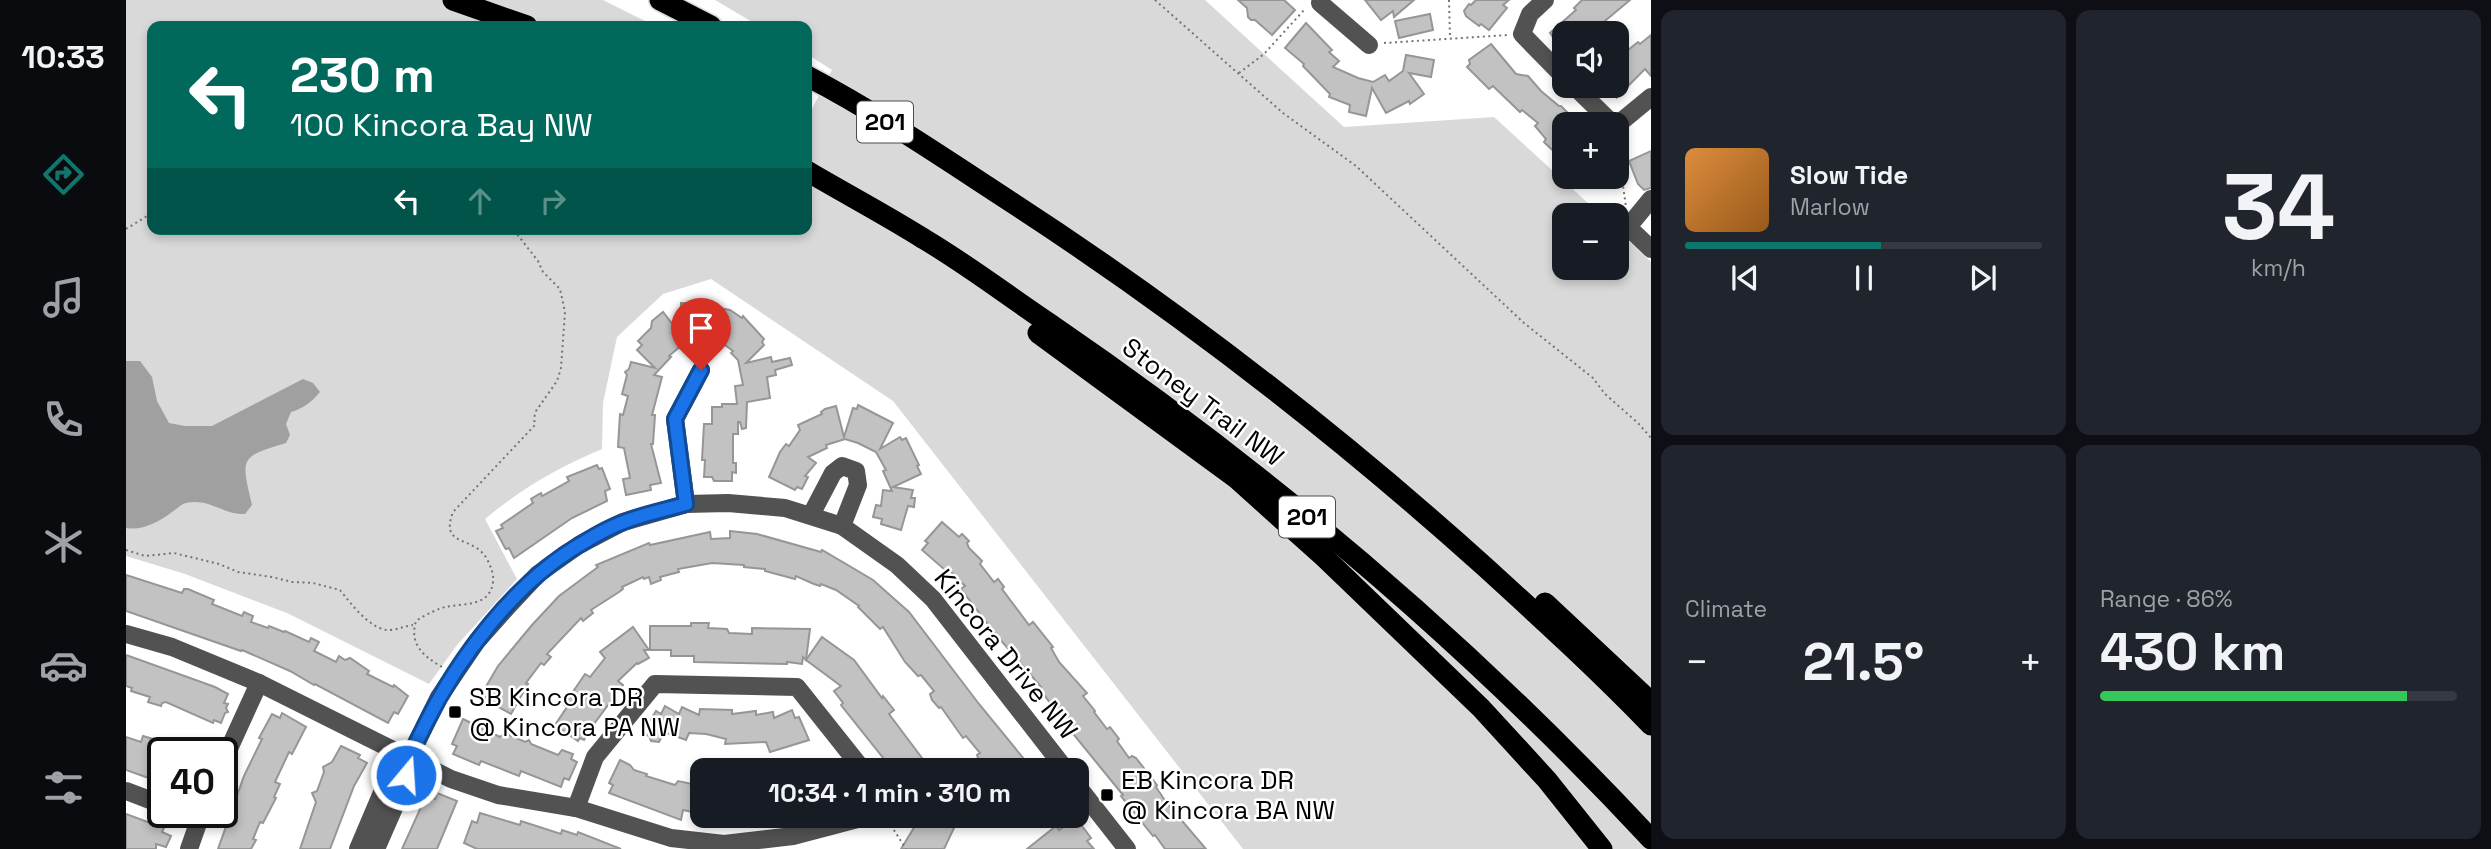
<!DOCTYPE html>
<meta charset="utf-8">
<style>
body{margin:0;font-family:"Space Grotesk",sans-serif;background:#20242c;color:#f1f3f6;height:100vh;display:flex;flex-direction:column;font-size:26px;white-space:nowrap}
*{box-sizing:border-box;margin:0}
p{font-size:23px;color:#9ea1a6}
.icon{flex:none;width:38px;height:38px;fill:none;stroke:currentColor;stroke-width:2;stroke-linecap:round;stroke-linejoin:round}
.map{position:relative;flex:1;overflow:hidden}
.drawer{display:flex;flex-direction:column;gap:10px;padding:10px;background:#0d0f14;width:840px}
.drawer>*{flex:none}
.hud{position:absolute;left:21px;top:21px;width:665px;height:214px;border-radius:14px;box-shadow:0 4px 10px #0003;background:#00695c;color:#fff;overflow:hidden}
.tools{position:absolute;left:1426px;top:21px;display:grid;gap:14px}
.tools a{display:grid;place-items:center;width:77px;height:77px;border-radius:14px;background:#171b24;box-shadow:0 4px 10px #0003;font-size:35px}
.speed{position:absolute;left:21px;top:737px;display:flex;gap:14px;font-size:35px;font-weight:700;text-align:center}
.speed>*{display:grid;place-content:center;width:91px;height:91px;border-radius:50%;background:#171b24;box-shadow:0 4px 10px #0003;line-height:1}
.speed .limit{border:4px solid #111;border-radius:10px;background:#fff;color:#111}
.pin{position:absolute;display:grid;place-items:center;width:60px;height:60px;color:#fff;margin:-72px -30px;border-radius:50% 50% 50% 0;rotate:-45deg;box-shadow:0 0 7px #0007}
.pin .icon{rotate:45deg}
.me{position:absolute;width:77px;margin:-38px;rotate:18deg;stroke-linejoin:round;filter:drop-shadow(0 0 5px #0008)}
.turn{display:flex;align-items:center;gap:24px;height:147px;padding:0 28px;font-size:32px}
.turn .icon{width:91px;height:91px;stroke-width:2.5}
.turn b{display:block;font-size:49px;line-height:60px}
.lanes{display:flex;align-items:center;height:66px;padding:0 28px;background:#0003;justify-content:center;gap:35px;direction:ltr}
.lanes .off{opacity:.35}
.big{font-size:52px;font-weight:600;line-height:1.1}
.drawer .tile{flex:1;display:flex;flex-direction:column;justify-content:center;gap:10px;min-width:0;padding:0 24px;border-radius:14px;background:#20242c}
.drawer .dial{align-items:center;gap:0}
.dial b{font-size:91px;line-height:1}
.song{display:flex;align-items:center;gap:21px}
.cover{width:84px;height:84px;border-radius:10px;background:linear-gradient(135deg,hsl(30 70% 55%),hsl(30 70% 35%))}
.played{height:7px;border-radius:4px;background:linear-gradient(90deg,#0f766e 55%,#363941 55%)}
.keys{display:flex;justify-content:space-around;direction:ltr}
.heat{display:flex;justify-content:space-between;align-items:center;font-size:38px;direction:ltr}
.charge{height:10px;border-radius:5px;background:linear-gradient(90deg,#34c759 86%,#363941 0)}
.drawer .tiles{flex:1;display:grid;gap:10px;grid-template-columns:repeat(2,1fr)}
.trip{position:absolute;left:564px;top:758px;width:399px;height:70px;border-radius:14px;background:#171b24;box-shadow:0 4px 10px #0003;font-weight:600;line-height:70px;text-align:center}
main{display:flex;flex:1;min-height:0}
.dock{display:flex;flex-direction:column;width:126px;justify-content:space-around;align-items:center;background:#090b0e;color:#9ea1a6}
.dock .icon{width:49px;height:49px}
.dock .current{color:#0f766e}
.dock b{font-size:32px;color:#f1f3f6}
.map>svg:first-child{display:block}
.green{fill:#d9d9d9}
.water{fill:#a0a0a0}
.building{fill:#c2c2c2;stroke:#969696;stroke-width:2}
.lines{fill:none;stroke-linecap:round;stroke-linejoin:round}
.highway-casing{stroke:#dbdbdb;stroke-width:24}
.path{stroke:#747474;stroke-width:2;stroke-dasharray:2 3.5;stroke-linecap:butt}
.minor{stroke:#525252;stroke-width:18}
.highway{stroke:#000;stroke-width:21}
.route-casing{stroke:#114b97;stroke-width:18}
.route{stroke:#1a73e8;stroke-width:12}
.poi-dot{fill:#000;stroke:#fff;stroke-width:2.5}
.labels{text-anchor:middle;stroke-width:5;stroke-linejoin:round;paint-order:stroke}
.shield{fill:#fff;stroke:#4c4c4c;stroke-width:2}
.shield-label{font-size:24px;font-weight:bold;fill:#000}
.street-label{font-size:26px;fill:#000;stroke:#fff}
.poi-label{font-size:26px;fill:#000;stroke:#fff;text-anchor:start}
</style>
<main>
<nav class="dock">
<b>10:33</b>
<svg class="icon current" aria-label="directions" viewBox="0 0 24 24"><path d="M12 3l9 9-9 9-9-9zM9 14v-3h6M13 9l2 2-2 2"/></svg>
<svg class="icon" aria-label="music" viewBox="0 0 24 24"><path d="M9 18V5l10-2v13"/><circle cx="6" cy="18" r="3"/><circle cx="16" cy="16" r="3"/></svg>
<svg class="icon" aria-label="phone" viewBox="0 0 24 24"><path d="M5 4h4l2 5-3 2q2 4 5 5l2-3 5 2v4C11 20 4 13 5 4z"/></svg>
<svg class="icon" aria-label="climate" viewBox="0 0 24 24"><path d="M12 3v18M4 7l16 10M4 17L20 7"/></svg>
<svg class="icon" aria-label="car" viewBox="0 0 24 24"><path d="M5 17H2v-5l4-1 3-4h7l3 4 3 1v5h-3M9 17h6M6 11h13"/><circle cx="7" cy="17" r="2"/><circle cx="17" cy="17" r="2"/></svg>
<svg class="icon" aria-label="filters" viewBox="0 0 24 24"><path d="M4 7h16M4 17h16"/><circle cx="9" cy="7" r="2"/><circle cx="15" cy="17" r="2"/></svg>
</nav>
<div class="map">
<svg width="1525" height="849" viewBox="0 0 1525 849">
<rect width="100%" height="100%" fill="#fff"/>
<path class="green" d="M 0,0 L 477,0 L 529,26 L 26,26 L 26,229 L 681,229 L 681,106 L 686,109 L 706,70 L 681,54 L 681,26 L 633,26 L 589,0 L 1079,0 L 1218,127 L 1368,117 L 1475,215 L 1438,215 L 1438,268 L 1491,268 L 1491,230 L 1525,262 L 1525,849 L 1117,849 L 767,401 L 585,279 L 537,294 L 491,337 L 477,403 L 476,449 C 431,468 396,488 359,519 L 391,579 L 331,645 L 303,684 L 161,613 L 59,574 L 0,556 Z"/>
<path class="water" d="M 0,361 L 14,361 L 26,377 L 31,401 L 43,423 L 59,426 L 86,426 L 177,379 L 187,383 L 194,392 C 186,402 176,409 165,412 L 160,424 L 164,435 L 160,443 C 113,457 115,458 126,505 L 119,514 C 97,515 84,498 60,503 C 55,504 51,509 46,512 C 33,522 16,531 0,528 Z"/>
<g class="building">
<polygon points="1112,0 1158,0 1169,10 1146,35 1129,20 1125,20 1122,17 1121,8"/>
<polygon points="1239,0 1288,0 1268,17 1267,11 1255,20"/>
<polygon points="1350,0 1383,0 1377,5 1381,8 1363,30 1355,24 1353,26 1340,16 1338,11 1343,4 1345,5"/>
<polygon points="1456,0 1504,0 1467,31 1465,29 1460,33 1438,33 1438,57 1427,42 1429,40 1424,33 1450,10 1448,8"/>
<polygon points="1304,14 1307,30 1273,38 1269,21"/>
<polygon points="1180,23 1206,50 1203,52 1213,61 1207,67 1232,78 1247,82 1259,75 1263,81 1277,71 1280,55 1308,60 1305,77 1283,73 1298,94 1284,104 1283,101 1260,113 1246,88 1240,116 1223,112 1224,105 1203,97 1204,94 1177,66 1178,64 1159,48"/>
<polygon points="1525,35 1525,76 1519,69 1491,97 1491,59 1512,42 1514,44"/>
<polygon points="1365,44 1390,74 1402,76 1415,91 1433,106 1435,106 1453,124 1438,124 1438,161 1418,142 1420,139 1409,126 1412,123 1396,110 1394,112 1367,86 1363,89 1341,67 1344,64 1343,60"/>
<polygon points="1525,151 1525,188 1518,190 1512,184 1503,161"/>
<polygon points="555,303 593,306 593,308 604,310 616,318 617,316 638,339 636,342 638,345 620,363 645,357 646,362 664,358 666,365 649,370 650,375 641,377 644,398 621,402 620,428 616,429 614,422 612,422 612,434 607,434 607,463 610,463 610,473 606,472 606,481 588,481 586,477 578,477 579,460 576,460 578,424 586,424 586,407 596,407 596,404 611,404 609,386 617,385 612,360 605,353 607,351 591,339 573,336 573,338 564,338 543,356 545,357 528,375 536,377 526,415 529,415 527,444 525,444 535,483 524,485 525,490 500,495 497,479 504,478 498,448 492,447 494,414 497,415 502,396 496,394 501,375 499,372 503,369 505,362 529,368 511,350 516,345 512,341 525,328 526,321 537,312 555,335"/>
<polygon points="732,405 767,423 754,449 774,437 776,440 780,438 793,465 791,466 795,474 767,487 787,490 785,498 789,498 788,507 782,506 775,530 755,524 756,519 747,517 750,505 755,506 757,490 766,491 757,471 760,470 750,452 732,443 719,439 700,445 701,448 682,457 690,463 679,476 682,477 676,489 671,487 669,490 643,477 654,452 660,444 663,446 674,430 672,425 696,414 695,412 699,409 710,406 718,437 727,408 731,409"/>
<polygon points="471,465 473,469 476,468 484,489 479,491 481,501 446,518 388,558 383,548 380,549 379,548 370,531 377,528 375,525 407,503 405,499 415,493 416,496 443,481 441,477"/>
<polygon points="816,522 833,537 836,534 843,541 841,543 843,548 856,561 854,564 868,582 872,579 878,587 876,589 903,625 907,622 927,647 925,648 933,662 961,693 957,696 969,711 968,712 981,729 984,727 993,739 991,741 1003,758 1006,756 1010,758 1031,785 1030,787 1040,802 1080,849 1039,849 1029,835 1027,836 995,796 997,795 948,735 913,688 915,687 867,631 835,589 839,586 821,568 819,570 796,550 802,543 799,541"/>
<polygon points="604,531 631,534 695,552 696,550 747,580 783,612 853,704 907,770 861,770 853,761 851,755 854,753 840,736 837,738 815,707 813,708 806,700 804,694 808,691 795,675 792,676 779,662 757,627 754,629 732,607 733,606 710,590 695,584 694,586 688,584 670,576 669,579 639,571 639,569 618,567 618,565 586,563 552,569 553,572 534,577 535,580 525,584 523,577 518,579 517,577 496,587 497,589 493,592 465,610 467,613 457,621 455,618 421,654 425,657 418,665 415,663 400,683 402,684 385,714 360,700 361,698 355,695 372,666 406,625 433,596 472,567 470,565 523,543 524,545 584,532 585,539 604,538"/>
<polygon points="0,575 56,593 58,589 62,589 88,600 86,604 116,616 118,612 127,616 125,622 142,628 143,626 158,632 159,631 183,642 185,638 193,642 188,651 210,662 213,656 219,660 224,658 243,671 241,674 267,687 268,685 282,696 272,714 268,712 262,723 189,684 188,685 164,671 116,650 115,651 0,611"/>
<polygon points="565,623 583,623 582,628 601,629 603,633 626,634 626,628 684,629 680,660 677,657 676,664 661,662 661,664 568,662 568,656 545,656 545,650 524,650 524,626 565,626"/>
<polygon points="507,627 523,650 518,650 523,658 512,664 511,663 492,681 497,685 465,728 458,740 454,738 452,741 429,725 441,707 438,705 459,674 464,677 479,658 474,652"/>
<polygon points="696,637 728,660 756,698 757,696 768,710 763,714 805,770 769,770 764,763 762,764 715,705 717,703 708,691 715,686 680,660"/>
<polygon points="0,655 89,687 102,694 98,703 102,704 100,708 102,712 99,713 95,723 88,720 87,723 40,702 36,703 35,706 22,702 24,697 5,691 6,688 0,686"/>
<polygon points="539,706 553,714 556,707 573,715 574,709 606,710 606,714 630,711 630,715 647,712 648,718 666,710 669,718 673,717 683,740 644,752 640,742 599,744 600,739 580,734 563,733 560,740 538,732 533,742 525,741 523,736 517,733 530,711 535,714"/>
<polygon points="156,713 180,727 166,754 163,752 149,782 154,784 148,797 150,798 137,823 134,822 127,839 130,840 125,849 92,849 118,776 136,739 133,738 146,714 154,718"/>
<polygon points="337,719 374,737 379,733 399,742 403,740 405,744 432,755 436,750 447,754 445,759 451,762 443,780 438,778 435,787 395,771 393,776 355,761 353,765 327,754 331,746 326,744"/>
<polygon points="17,736 27,739 24,746 37,750 37,778 30,775 28,780 0,770 0,737 15,742"/>
<polygon points="215,746 234,755 232,758 241,763 228,786 204,849 174,849 190,802 186,793 191,791 198,772 197,767 206,762"/>
<polygon points="494,760 504,765 508,770 521,774 520,776 549,785 552,781 576,786 576,814 557,810 555,820 483,793 487,785 483,783"/>
<polygon points="311,793 331,801 311,849 276,849 300,796 309,799"/>
<polygon points="354,813 394,825 395,821 435,834 436,830 451,835 452,832 495,849 351,849 338,843 346,821 351,823"/>
<polygon points="0,814 38,828 36,832 45,836 40,847 30,844 30,849 0,849"/>
<polygon points="795,816 822,816 830,819 826,827 828,828 818,849 775,849"/>
<polygon points="950,818 965,838 961,841 968,849 901,849 930,826 933,830"/>
</g>
<g class="lines">
<g class="highway-casing">
<g id="highway">
<polyline points="327,0 401,26"/>
<polyline points="534,0 585,26"/>
<path d="M 681,76 C 750,112 816,157 882,200 C 1050,309 1209,432 1358,566 C 1415,618 1472,670 1525,725"/>
<path d="M 681,171 C 720,194 760,215 798,239 C 842,265 882,296 924,324 C 1142,473 1345,646 1525,839"/>
<polyline points="912,333 1110,478 1198,557 1355,708 1421,780 1476,849"/>
<polyline points="1419,603 1525,702"/>
</g>
</g>
<g class="path">
<polyline points="1029,0 1157,113 1230,166 1398,323 1467,378 1479,394 1512,423 1525,438"/>
<polyline points="1323,0 1324,38"/>
<polyline points="1258,43 1382,35"/>
<polyline points="1113,73 1138,54 1179,9"/>
<polyline points="1491,143 1500,207"/>
<polyline points="0,229 26,213"/>
<path d="M 0,550 L 19,556 L 48,553 L 93,564 L 112,572 L 146,577 L 166,582 L 187,583 L 214,590 C 225,604 246,632 265,630 C 273,629 279,626 287,625"/>
<path d="M 316,667 C 297,656 283,644 290,621 C 299,615 309,610 319,607 C 338,603 364,607 367,582 C 368,574 365,568 362,561 C 349,534 313,549 327,512 L 409,425 L 408,418 L 410,411 L 431,381 L 435,368 L 439,312 L 434,289 L 417,272 L 412,261 L 387,229"/>
<polyline points="759,816 780,849"/>
</g>
<g class="minor">
<polyline points="1419,0 1404,14 1396,34 1438,77"/>
<polyline points="1194,3 1243,45"/>
<polyline points="1448,86 1487,124"/>
<polyline points="1491,125 1525,97"/>
<polyline points="1525,199 1502,227 1525,249"/>
<polyline points="560,504 549,419 575,370"/>
<polyline points="685,515 707,473 716,466 730,471 732,485 716,526"/>
<polyline points="0,634 46,647 133,683 325,779 372,795 450,808 545,838 598,844 667,836 743,816"/>
<polyline points="96,764 133,683"/>
<polyline points="950,784 1001,849"/>
<polyline points="0,791 37,805"/>
<polyline points="450,808 469,757 529,684 671,687 737,770"/>
<polyline points="56,812 73,818"/>
<polyline points="63,849 76,812"/>
<polyline points="232,849 263,776 282,760"/>
<polyline points="250,849 279,783 282,760 313,697 351,641 384,604 412,574 453,545 497,522 560,504 602,503 659,508 716,526 771,565 807,599 940,770"/>
</g>
<use href="#highway" class="highway"/>
</g>
<g class="lines">
<g class="route-casing">
<path id="route" d="M 280,775 C 282,756 291,742 299,725 C 332,658 389,582 455,544 C 468,536 483,527 498,522 C 517,514 539,510 560,504 L 549,419 L 575,370"/>
</g>
<use href="#route" class="route"/>
</g>
<g class="poi-dot">
<rect x="322" y="705" width="14" height="14" rx="3.5"/>
<rect x="974" y="788" width="14" height="14" rx="3.5"/>
</g>
<g class="labels">
<g class="shield">
<rect x="731" y="101.5" width="56" height="41" rx="5"/>
<rect x="1153" y="496.5" width="56" height="41" rx="5"/>
</g>
<g class="shield-label">
<text x="759" y="130">201</text>
<text x="1181" y="525">201</text>
</g>
<g class="street-label">
<text transform="translate(1077 402) rotate(37)" y="9">Stoney Trail NW</text>
<text transform="translate(880 654) rotate(51)" y="9">Kincora Drive NW</text>
</g>
<g class="poi-label">
<text x="343" y="706">SB Kincora DR<tspan x="343" dy="30">@ Kincora PA NW</tspan></text>
<text x="995" y="789">EB Kincora DR<tspan x="995" dy="30">@ Kincora BA NW</tspan></text>
</g>
</g>
</svg>
<div class="tools">
<a><svg class="icon" aria-label="sound" viewBox="0 0 24 24"><path d="M4 9h4l5-4v14l-5-4H4zM17 9q2 3 0 6"/></svg></a>
<a>+</a>
<a>−</a>
</div>
<div class="speed"><div class="limit">40</div></div>
<div class="pin" style="left:575px;top:370px;background:#d93025"><svg class="icon" aria-label="arrive" viewBox="0 0 24 24"><path d="M6 21V4h12l-3 4 3 4H6"/></svg></div>
<svg class="me" style="left:280px;top:775px" viewBox="-20 -20 40 40"><circle r="17" fill="#1a73e8" stroke="#fff" stroke-width="3"/><path d="M0-11L8 9 0 5-8 9z" fill="#fff"/></svg>
<div class="trip">10:34 · 1 min · 310 m</div>
<div class="hud">
<div class="turn"><svg class="icon" aria-label="left" viewBox="0 0 24 24"><path d="M17 20v-9H6M10 6l-5 5 5 5"/></svg><div><b>230 m</b>100 Kincora Bay NW</div></div>
<div class="lanes"><svg class="icon" aria-label="left" viewBox="0 0 24 24"><path d="M17 20v-9H6M10 6l-5 5 5 5"/></svg><svg class="icon off" aria-label="ahead" viewBox="0 0 24 24"><path d="M12 20V5M6 11l6-6 6 6"/></svg><svg class="icon off" aria-label="right" viewBox="0 0 24 24"><path d="M7 20v-9h11M14 6l5 5-5 5"/></svg></div>
</div>
</div>
<section class="drawer">
<div class="tiles">
<div class="tile">
<div class="song"><i class="cover"></i><div><b>Slow Tide</b><p>Marlow</p></div></div>
<div class="played"></div>
<div class="keys"><svg class="icon" aria-label="previous" viewBox="0 0 24 24"><path d="M18 5L8 12l10 7zM5 5v14"/></svg><svg class="icon" aria-label="pause" viewBox="0 0 24 24"><path d="M8 5v14M16 5v14"/></svg><svg class="icon" aria-label="next" viewBox="0 0 24 24"><path d="M6 5l10 7-10 7zM19 5v14"/></svg></div>
</div>
<div class="tile dial"><b>34</b><p>km/h</p></div>
<div class="tile"><p>Climate</p>
<div class="heat"><a>−</a><b class="big">21.5°</b><a>+</a></div>
</div>
<div class="tile"><p>Range · 86%</p><b class="big">430 km</b><div class="charge"></div></div>
</div>
</section>
</main>
